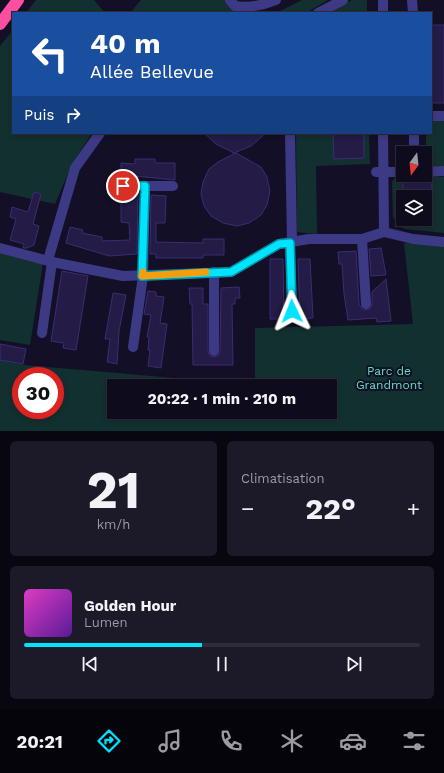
<!DOCTYPE html>
<html lang="fr">
<meta charset="utf-8">
<style>
body{margin:0;font-family:"Work Sans",sans-serif;background:#1c1929;color:#f1f3f6;height:100vh;display:flex;flex-direction:column;font-size:15px;white-space:nowrap}
*{box-sizing:border-box;margin:0}
p{font-size:13px;color:#9b9ba3}
.icon{flex:none;width:22px;height:22px;fill:none;stroke:currentColor;stroke-width:2;stroke-linecap:round;stroke-linejoin:round}
.map{position:relative;height:431px;overflow:hidden}
.sheet{display:flex;flex-direction:column;gap:10px;padding:10px;background:#08060f;flex:1}
.sheet>*{flex:none}
.top-card{position:absolute;left:12px;top:12px;width:420px;height:122px;border-radius:0px;box-shadow:0 2px 6px #0003,0 0 0 1px #2e2b3b;background:#1a4fa0;color:#fff;overflow:hidden}
.needle{width:26px;rotate:195deg}
.controls{position:absolute;left:396px;top:146px;display:grid;gap:8px}
.controls a{display:grid;place-items:center;width:36px;height:36px;border-radius:0px;background:#0e0b1c;box-shadow:0 2px 6px #0003,0 0 0 1px #2e2b3b;font-size:20px}
.speed{position:absolute;left:12px;top:367px;display:flex;gap:8px;font-size:20px;font-weight:700;text-align:center}
.speed>*{display:grid;place-content:center;width:52px;height:52px;border-radius:50%;background:#0e0b1c;box-shadow:0 2px 6px #0003,0 0 0 1px #2e2b3b;line-height:1}
.speed .limit{border:6px solid #d22;background:#fff;color:#111}
.pin{position:absolute;display:grid;place-items:center;width:34px;height:34px;color:#fff;margin:-17px;border:2px solid #fff;border-radius:50%;box-shadow:0 1px 4px #0007}
.me{position:absolute;width:44px;margin:-22px;rotate:358deg;stroke-linejoin:round;filter:drop-shadow(0 0 3px #0008)}
.turn{display:flex;align-items:center;gap:14px;height:84px;padding:0 12px;font-size:18px}
.turn .icon{width:52px;height:52px;stroke-width:2.5}
.turn b{display:block;font-size:28px;line-height:34px}
.then{display:flex;align-items:center;height:38px;padding:0 12px;background:#0003;gap:8px;font-size:15px}
.big{font-size:30px;font-weight:700;line-height:1.1}
.sheet .tile{flex:1;display:flex;flex-direction:column;justify-content:center;gap:6px;min-width:0;padding:0 14px;border-radius:6px;background:#1c1929}
.sheet .dial{align-items:center;gap:0}
.dial b{font-size:52px;line-height:1}
.song{display:flex;align-items:center;gap:12px}
.cover{width:48px;height:48px;border-radius:6px;background:linear-gradient(135deg,hsl(310 70% 55%),hsl(270 70% 35%))}
.played{height:4px;border-radius:2px;background:linear-gradient(90deg,#00e5ff 45%,#2e2b3b 45%)}
.keys{display:flex;justify-content:space-around;direction:ltr}
.heat{display:flex;justify-content:space-between;align-items:center;font-size:22px;direction:ltr}
.sheet .tiles{flex:1;display:grid;gap:10px;grid-template-columns:1fr 1fr}
.tile:last-child{grid-column:span 2}
.trip{position:absolute;left:107px;top:379px;width:230px;height:40px;border-radius:0px;background:#0e0b1c;box-shadow:0 2px 6px #0003,0 0 0 1px #2e2b3b;font-weight:700;line-height:40px;text-align:center}
.menu{display:flex;height:64px;justify-content:space-around;align-items:center;background:#06040b;color:#9b9ba3}
.menu .icon{width:28px;height:28px}
.menu .selected{color:#00e5ff}
.menu b{font-size:18px;color:#f1f3f6}
.map>svg:first-child{display:block}
.green{fill:#12302f;fill-rule:evenodd}
.building{fill:#241b47;stroke:#3b2d73}
.lines{fill:none;stroke-linecap:round;stroke-linejoin:round}
.minor{stroke:#3d3a85;stroke-width:10}
.highway{stroke:#ff4fa3;stroke-width:12}
.route-casing{stroke:#0095a6;stroke-width:10}
.route{stroke:#00e5ff;stroke-width:7}
.slow{stroke:#f59e0b;stroke-width:7}
.labels{text-anchor:middle;stroke-width:4;stroke-linejoin:round;paint-order:stroke}
.park-label{font-size:12px;fill:#5fe0c0;stroke:#130f26}
</style>
<div class="map">
<svg width="444" height="431" viewBox="0 0 444 431">
<rect width="100%" height="100%" fill="#130f26"/>
<g class="green">
<polygon points="36,0 94,0 105,13 26,13"/>
<polygon points="141,0 226,0 243,10 243,13 130,13"/>
<polygon points="302,0 328,0 306,13 276,13"/>
<polygon points="352,0 367,0 367,13 326,13"/>
<polygon points="13,30 13,133 92,133 72,164 55,204 0,192 0,46"/>
<polygon points="431,119 444,119 444,167 426,167 426,133 431,133"/>
<polygon points="296,133 369,133 370,164 316,166 317,234 297,232"/>
<path d="M 396,176 L 444,177 L 444,233 L 405,229 L 398,226 L 393,217 L 392,182 ZM 403,197 L 425,197 L 425,219 L 403,219 Z"/>
<path d="M 404,243 L 444,244 L 444,431 L 0,431 L 0,360 L 25,365 L 255,385 L 255,328 L 413,324 ZM 21,376 L 55,376 L 55,410 L 21,410 ZM 114,386 L 330,386 L 330,412 L 114,412 Z"/>
<polygon points="0,252 43,263 30,345 0,340"/>
</g>
<g class="building">
<rect x="431" y="25" width="13" height="78"/>
<polygon points="204,133 266,133 251,146 234,153 216,144"/>
<polygon points="333,133 364,133 364,158 334,159"/>
<polygon points="236,153 261,167 267,177 270,191 267,205 261,215 249,223 237,226 223,223 211,216 204,206 201,194 203,182 209,169 218,162"/>
<polygon points="135,159 155,159 155,163 175,163 175,180 135,176 135,180 121,180 121,163 135,164"/>
<polygon points="432,181 432,197 403,197 403,182"/>
<polygon points="34,192 41,194 33,224 39,226 34,245 27,248 23,248 24,244 10,240 16,219 10,217 12,207 28,212"/>
<polygon points="121,194 138,195 137,254 109,256 66,243 70,227 83,230 82,233 102,237 102,241 130,240 129,223 121,222"/>
<polygon points="151,195 166,196 165,223 156,223 156,242 203,243 203,239 224,239 224,255 203,255 203,258 156,258 156,254 150,254"/>
<polygon points="381,248 386,275 371,276 369,249"/>
<polygon points="356,251 359,304 363,310 370,309 372,304 372,292 386,279 391,321 377,322 376,318 348,320 344,294 342,264 339,264 338,252"/>
<polygon points="270,259 283,259 284,319 270,319"/>
<polygon points="298,259 310,259 313,318 300,319"/>
<polygon points="62,271 88,276 76,350 63,348 64,343 51,341"/>
<polygon points="239,287 240,298 235,298 235,304 232,304 233,365 193,365 192,304 190,304 189,288 203,288 203,304 208,304 208,351 210,356 214,357 219,355 220,351 221,288"/>
<polygon points="148,291 156,292 156,296 164,297 160,323 167,324 161,368 148,366 150,350 148,350 149,337 147,337 151,315 144,314"/>
<polygon points="113,293 126,295 119,331 117,364 107,362 110,339 105,339"/>
<polygon points="0,344 26,349 23,364 0,360"/>
</g>
<g class="lines">
<g class="minor">
<path d="M 230,0 L 235,6 C 250,8 262,6 276,0"/>
<polyline points="383,0 383,13"/>
<polyline points="412,0 413,13"/>
<polyline points="318,13 343,0"/>
<polyline points="431,116 444,116"/>
<polyline points="290,133 292,242"/>
<polyline points="383,133 384,232"/>
<polyline points="414,133 414,153"/>
<polyline points="376,172 403,172"/>
<polyline points="425,172 444,171"/>
<polyline points="123,186 145,186 143,276 133,347"/>
<polyline points="145,186 173,186"/>
<polyline points="362,239 366,304"/>
<polyline points="290,243 292,311"/>
<polyline points="0,248 52,262 123,276 231,272 279,244 309,239 362,239 384,232 413,239 444,242"/>
<polyline points="48,260 75,168 100,133"/>
<polyline points="42,333 52,262"/>
<polyline points="214,351 214,272"/>
</g>
<polyline class="highway" points="0,24 18,0"/>
</g>
<g class="lines">
<g class="route-casing">
<polyline id="route" points="123,186 145,186 142,276 231,272 279,244 290,243 292,311"/>
</g>
<use href="#route" class="route"/>
<polyline class="slow" points="143,272 142,276 206,272"/>
</g>
<g class="labels">
<g class="park-label">
<text x="389" y="375">Parc de<tspan x="389" dy="14">Grandmont</tspan></text>
</g>
</g>
</svg>
<div class="controls">
<a><svg class="needle" viewBox="-14 -14 28 28"><path d="M0-13l5 13h-10z" fill="#e53935"/><path d="M0 13l5-13h-10z" fill="#9b9ba3"/></svg></a>
<a><svg class="icon" aria-label="layers" viewBox="0 0 24 24"><path d="M12 4l9 5-9 5-9-5zM3 14l9 5 9-5"/></svg></a>
</div>
<div class="speed"><div class="limit">30</div></div>
<div class="pin" style="left:123px;top:186px;background:#d93025"><svg class="icon" aria-label="arrive" viewBox="0 0 24 24"><path d="M6 21V4h12l-3 4 3 4H6"/></svg></div>
<svg class="me" style="left:292px;top:311px" viewBox="-20 -20 40 40"><path d="M0-17L14 15 0 8-14 15z" fill="#00e5ff" stroke="#fff" stroke-width="4"/></svg>
<div class="trip">20:22 · 1 min · 210 m</div>
<div class="top-card">
<div class="turn"><svg class="icon" aria-label="left" viewBox="0 0 24 24"><path d="M17 20v-9H6M10 6l-5 5 5 5"/></svg><div><b>40 m</b>Allée Bellevue</div></div>
<div class="then">Puis<svg class="icon" aria-label="right" viewBox="0 0 24 24"><path d="M7 20v-9h11M14 6l5 5-5 5"/></svg></div>
</div>
</div>
<section class="sheet">
<div class="tiles">
<div class="tile dial"><b>21</b><p>km/h</p></div>
<div class="tile"><p>Climatisation</p>
<div class="heat"><a>−</a><b class="big">22°</b><a>+</a></div>
</div>
<div class="tile">
<div class="song"><i class="cover"></i><div><b>Golden Hour</b><p>Lumen</p></div></div>
<div class="played"></div>
<div class="keys"><svg class="icon" aria-label="previous" viewBox="0 0 24 24"><path d="M18 5L8 12l10 7zM5 5v14"/></svg><svg class="icon" aria-label="pause" viewBox="0 0 24 24"><path d="M8 5v14M16 5v14"/></svg><svg class="icon" aria-label="next" viewBox="0 0 24 24"><path d="M6 5l10 7-10 7zM19 5v14"/></svg></div>
</div>
</div>
</section>
<nav class="menu">
<b>20:21</b>
<svg class="icon selected" aria-label="directions" viewBox="0 0 24 24"><path d="M12 3l9 9-9 9-9-9zM9 14v-3h6M13 9l2 2-2 2"/></svg>
<svg class="icon" aria-label="music" viewBox="0 0 24 24"><path d="M9 18V5l10-2v13"/><circle cx="6" cy="18" r="3"/><circle cx="16" cy="16" r="3"/></svg>
<svg class="icon" aria-label="phone" viewBox="0 0 24 24"><path d="M5 4h4l2 5-3 2q2 4 5 5l2-3 5 2v4C11 20 4 13 5 4z"/></svg>
<svg class="icon" aria-label="climate" viewBox="0 0 24 24"><path d="M12 3v18M4 7l16 10M4 17L20 7"/></svg>
<svg class="icon" aria-label="car" viewBox="0 0 24 24"><path d="M5 17H2v-5l4-1 3-4h7l3 4 3 1v5h-3M9 17h6M6 11h13"/><circle cx="7" cy="17" r="2"/><circle cx="17" cy="17" r="2"/></svg>
<svg class="icon" aria-label="filters" viewBox="0 0 24 24"><path d="M4 7h16M4 17h16"/><circle cx="9" cy="7" r="2"/><circle cx="15" cy="17" r="2"/></svg>
</nav>
